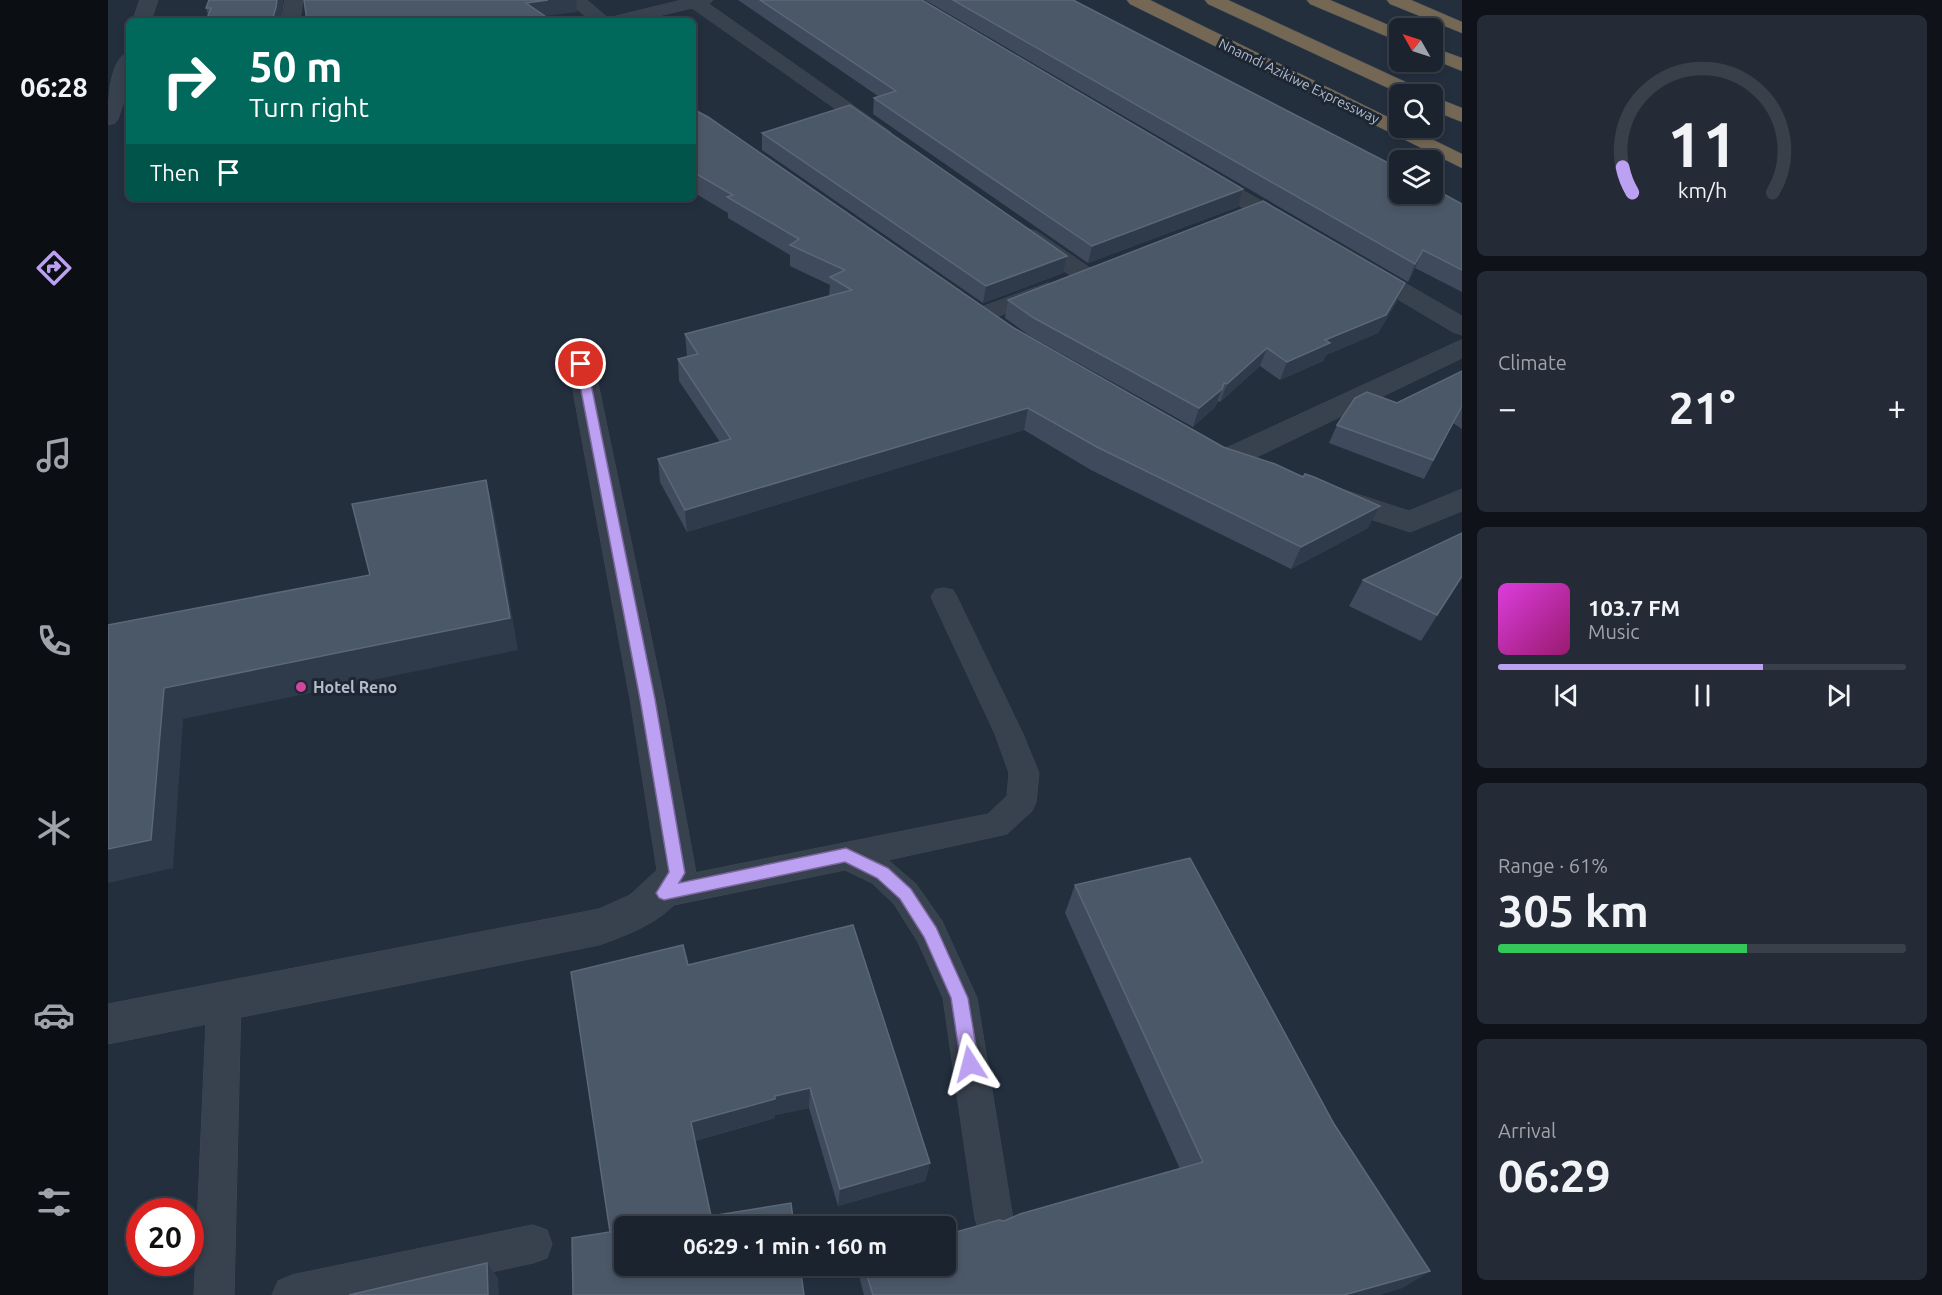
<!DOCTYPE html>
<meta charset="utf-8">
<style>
body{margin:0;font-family:Ubuntu,sans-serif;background:#242b36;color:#f1f3f6;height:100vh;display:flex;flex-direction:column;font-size:22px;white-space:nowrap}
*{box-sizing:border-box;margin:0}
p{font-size:20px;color:#a0a4aa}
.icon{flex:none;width:33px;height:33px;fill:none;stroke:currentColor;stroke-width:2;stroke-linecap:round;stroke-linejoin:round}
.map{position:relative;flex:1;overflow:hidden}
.drawer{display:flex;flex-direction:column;gap:15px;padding:15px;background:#0f1319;width:480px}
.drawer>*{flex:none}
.banner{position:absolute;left:18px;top:18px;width:570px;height:183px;border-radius:9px;box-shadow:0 3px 9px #0003,0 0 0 2px #39404a;background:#00695c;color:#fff;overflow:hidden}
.needle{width:39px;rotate:309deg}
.tools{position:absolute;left:1281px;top:18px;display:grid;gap:12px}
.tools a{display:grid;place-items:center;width:54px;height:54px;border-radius:9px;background:#1b232e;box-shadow:0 3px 9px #0003,0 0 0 2px #39404a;font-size:30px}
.speed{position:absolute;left:18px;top:1198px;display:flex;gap:12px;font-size:30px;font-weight:700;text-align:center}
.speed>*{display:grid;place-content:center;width:78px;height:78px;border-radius:50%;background:#1b232e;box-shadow:0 3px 9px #0003,0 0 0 2px #39404a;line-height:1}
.speed .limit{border:9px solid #d22;background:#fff;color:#111}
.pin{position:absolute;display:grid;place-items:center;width:51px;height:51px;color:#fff;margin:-26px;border:3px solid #fff;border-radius:50%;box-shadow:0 2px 6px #0007}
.me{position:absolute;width:66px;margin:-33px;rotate:351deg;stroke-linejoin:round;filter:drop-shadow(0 0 4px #0008)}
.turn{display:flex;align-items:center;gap:21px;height:126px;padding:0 24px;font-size:27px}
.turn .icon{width:78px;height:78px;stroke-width:2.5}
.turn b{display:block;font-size:42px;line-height:51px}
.then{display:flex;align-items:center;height:57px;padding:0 24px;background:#0003;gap:12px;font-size:22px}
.big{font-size:45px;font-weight:600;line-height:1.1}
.drawer .widget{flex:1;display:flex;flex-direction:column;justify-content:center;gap:9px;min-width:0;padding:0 21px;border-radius:9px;background:#242b36}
.drawer .dial{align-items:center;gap:0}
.dial svg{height:156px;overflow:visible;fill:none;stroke:#39404a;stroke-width:7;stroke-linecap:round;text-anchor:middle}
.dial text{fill:#f1f3f6;stroke:none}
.song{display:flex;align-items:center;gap:18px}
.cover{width:72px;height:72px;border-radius:9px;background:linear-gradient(135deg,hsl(300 70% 55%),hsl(320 70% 35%))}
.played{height:6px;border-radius:3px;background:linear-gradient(90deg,#bca0f2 65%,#39404a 65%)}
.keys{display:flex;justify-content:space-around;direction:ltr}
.heat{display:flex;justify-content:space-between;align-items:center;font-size:33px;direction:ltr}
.charge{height:9px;border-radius:4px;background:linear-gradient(90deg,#34c759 61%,#39404a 0)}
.trip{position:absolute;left:506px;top:1216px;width:342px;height:60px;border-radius:9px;background:#1b232e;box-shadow:0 3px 9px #0003,0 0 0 2px #39404a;font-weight:600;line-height:60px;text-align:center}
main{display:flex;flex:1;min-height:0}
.tab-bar{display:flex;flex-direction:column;width:108px;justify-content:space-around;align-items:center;background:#0b0e12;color:#a0a4aa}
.tab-bar .icon{width:42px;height:42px}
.tab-bar .selected{color:#bca0f2}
.tab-bar b{font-size:27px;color:#f1f3f6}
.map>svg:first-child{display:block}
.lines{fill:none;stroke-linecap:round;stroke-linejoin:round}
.lane-casing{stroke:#414a57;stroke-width:1}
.street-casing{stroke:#414a57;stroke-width:1}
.highway-casing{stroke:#434c59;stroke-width:1}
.lane{fill:#38414e;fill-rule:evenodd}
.street{fill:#38414e;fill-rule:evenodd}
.highway{fill:#746855;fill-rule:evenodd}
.wall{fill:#3f4b5c}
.shaded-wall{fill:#2f3b4b}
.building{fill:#4b5868;stroke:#5c6777;stroke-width:1.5}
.route{fill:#bca0f2;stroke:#7a689d;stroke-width:1.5}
.hotel-dot{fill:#d1479c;stroke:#1d2633;stroke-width:2}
.labels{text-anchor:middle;stroke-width:6;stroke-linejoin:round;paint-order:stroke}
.far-street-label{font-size:14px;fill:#b4bcc9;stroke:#1d2633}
.poi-label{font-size:16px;font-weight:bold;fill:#b4bcc9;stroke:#1d2633;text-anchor:start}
</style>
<main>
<nav class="tab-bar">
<b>06:28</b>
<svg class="icon selected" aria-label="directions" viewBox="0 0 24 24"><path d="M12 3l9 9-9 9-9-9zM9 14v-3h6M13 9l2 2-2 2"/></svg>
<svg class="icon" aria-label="music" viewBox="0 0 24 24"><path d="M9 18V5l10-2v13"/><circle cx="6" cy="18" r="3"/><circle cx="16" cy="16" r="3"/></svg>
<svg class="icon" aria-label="phone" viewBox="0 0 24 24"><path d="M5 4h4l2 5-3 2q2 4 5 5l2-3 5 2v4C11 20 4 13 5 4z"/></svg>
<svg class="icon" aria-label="climate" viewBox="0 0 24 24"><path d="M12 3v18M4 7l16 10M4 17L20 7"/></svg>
<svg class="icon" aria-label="car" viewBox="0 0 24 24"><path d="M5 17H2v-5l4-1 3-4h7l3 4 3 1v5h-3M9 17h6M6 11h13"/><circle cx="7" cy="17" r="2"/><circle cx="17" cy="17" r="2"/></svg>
<svg class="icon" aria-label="filters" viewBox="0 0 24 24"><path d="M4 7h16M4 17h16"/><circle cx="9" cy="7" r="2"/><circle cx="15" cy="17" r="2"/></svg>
</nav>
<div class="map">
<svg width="1354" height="1295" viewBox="0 0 1354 1295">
<rect width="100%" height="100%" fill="#242f3e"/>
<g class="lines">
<g class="lane-casing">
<g id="lane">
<polygon points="836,588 845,590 849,597 915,734 931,773 928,802 924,811 899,834 780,860 808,884 834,921 869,998 905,1219 900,1233 886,1238 872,1233 867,1219 835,998 810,942 786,904 764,883 737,870 556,907 545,903 540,893 545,883 556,879 880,814 899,796 901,773 887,734 823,597 827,590"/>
<polygon points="116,983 128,988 133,999 126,1295 86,1295 99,999 104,988"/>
<polygon points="425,1225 439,1230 444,1244 439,1258 425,1263 277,1295 164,1295 170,1281 184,1275"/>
</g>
</g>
<g class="street-casing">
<g id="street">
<polygon points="32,0 50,0 43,21 25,21"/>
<polygon points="177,0 195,0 192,21 174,21"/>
<polygon points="459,0 479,0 500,18 574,0 605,0 601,4 783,132 780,136 766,136 584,8 529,21 483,21"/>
<path d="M 21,52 L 21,86 L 10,119 L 7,123 L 0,125 C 0,107 0,58 21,52 Z"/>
<polygon points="1094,168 1192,222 1195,227 1192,232 1176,232 1086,179 1083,174 1086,169"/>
<polygon points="920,229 928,231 985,270 989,275 985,280 977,282 969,280 912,241 909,236 912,231"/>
<polygon points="1254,261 1262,263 1354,316 1354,335 1345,332 1246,273 1242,268 1246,263"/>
<polygon points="940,283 949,285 952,290 949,295 872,323 863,321 860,316 863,311"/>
<polygon points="1354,340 1354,358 1128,467 1118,469 1108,467 1104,460 1108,453"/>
<path d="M 473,356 L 482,358 L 486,364 L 556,699 L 588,873 C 568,916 533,930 491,945 L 0,1044 L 0,1004 L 491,909 L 522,895 L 549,870 L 522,699 L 460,364 L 464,358 Z"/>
<polygon points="1227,487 1301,511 1354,489 1354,511 1302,532 1217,504 1212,497 1217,490"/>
</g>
</g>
<g class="highway-casing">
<g id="highway">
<polygon points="1019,0 1042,0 1292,123 1292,128 1301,128 1354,154 1354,168 1022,4"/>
<polygon points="1097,0 1120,0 1315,90 1318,94 1293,94 1100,4"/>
<polygon points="1199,0 1222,0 1292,30 1292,42 1202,4"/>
<polygon points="1279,0 1303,0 1354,22 1354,33 1282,4"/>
<polygon points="1324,47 1354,58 1354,71 1324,59"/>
<polygon points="1324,96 1354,108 1354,122 1324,110"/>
</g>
</g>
<use href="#lane" class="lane"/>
<use href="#street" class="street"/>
<use href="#highway" class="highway"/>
</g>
<g class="wall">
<polygon points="175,0 173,21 98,21 100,15 98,8"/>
<polygon points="630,0 814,0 1135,189 1130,207 980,263 765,114 766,98 770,96"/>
<polygon points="817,0 965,0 1332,190 1331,192 1354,204 1354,292 1307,268 1300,282"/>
<polygon points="585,109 906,328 1260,528 1183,569 983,470 916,430 579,532 552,482 550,459 612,442 571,381 570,359 579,356 577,334 721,296 722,285 682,266 682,255 620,218 620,213 585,192"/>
<polygon points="654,133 959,256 955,273 875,303 654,150"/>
<polygon points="900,300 1289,301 1270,333 1218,355 1215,361 1172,380 1152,366 1112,402 1110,401 1107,407 1085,427 922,336 897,318"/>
<polygon points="1354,371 1354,429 1345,423 1316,479 1221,443 1229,425 1289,403"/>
<polygon points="1354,533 1354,577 1313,641 1241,606 1255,580"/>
<polygon points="967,885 1226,1124 1322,1271 1294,1288 1270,1295 756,1295 751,1276 753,1266 837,1266 896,1221 1072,1169 957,913"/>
<polygon points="580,965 822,1163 817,1181 730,1206 701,1108 667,1115 667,1118 587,1141 502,1232"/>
</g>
<g class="shaded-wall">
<polygon points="169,0 175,0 173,21 164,21"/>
<polygon points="440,0 468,0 469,12 421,18 418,3"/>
<polygon points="1135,189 1130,207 980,263 984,246"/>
<polygon points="1315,250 1307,268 1300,282 1307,264"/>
<polygon points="959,256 955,273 875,303 878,286"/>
<polygon points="1297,283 1289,301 1270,333 1218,355 1215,361 1172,380 1179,362 1217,340"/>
<polygon points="1159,348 1152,366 1112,402 1119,384"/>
<polygon points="1116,383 1107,407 1085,427 1091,408"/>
<polygon points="920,408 916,430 579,532 577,510"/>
<polygon points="378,480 386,512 410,650 75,719 65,868 0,883 0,849 56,688 402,618"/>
<polygon points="1272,506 1260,528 1183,569 1193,547"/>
<polygon points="1354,576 1354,577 1313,641 1329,615"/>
<polygon points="702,1088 701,1108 667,1115 667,1118 586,1141 583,1122 667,1096"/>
<polygon points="822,1163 817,1181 730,1206 732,1189"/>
<polygon points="379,1263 390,1278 391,1295 380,1295"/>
<polygon points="1322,1271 1294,1288 1270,1295 1236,1295"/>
</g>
<g class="building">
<polygon points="101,0 169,0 168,7 164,21 98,21 103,8 98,8"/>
<polygon points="196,0 440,0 418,3 444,21 199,21"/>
<polygon points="652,0 814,0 1135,189 984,246 766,98 788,91"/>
<polygon points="845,0 965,0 1292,169 1292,194 1324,194 1324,186 1332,190 1330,191 1354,204 1354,270 1315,250 1307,264"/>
<polygon points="742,105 959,256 878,286 654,133"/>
<polygon points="585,109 600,117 906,328 1115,447 1167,464 1195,477 1197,474 1206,477 1272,506 1193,547 989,447 920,408 577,510 550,459 623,439 570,359 590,354 577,334 744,290 722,277 737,270 682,245 691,239 619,197 625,195 585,172"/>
<polygon points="1155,201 1297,283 1278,315 1217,340 1222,343 1179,362 1159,348 1119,384 1116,383 1114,389 1091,408 926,318 900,300"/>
<polygon points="1354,371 1354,406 1325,460 1229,425 1247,398 1259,392 1289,403"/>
<polygon points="378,480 402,618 56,688 43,840 0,849 0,625 262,575 244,504"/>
<polygon points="1354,533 1354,576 1329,615 1255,580"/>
<polygon points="1082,858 1226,1124 1322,1271 1236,1295 765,1295 756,1266 837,1266 837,1235 891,1220 896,1221 912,1214 1095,1162 967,885"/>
<polygon points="745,925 822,1163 732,1189 702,1088 667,1096 667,1099 583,1122 603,1216 683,1203 686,1227 516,1227 516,1266 692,1266 696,1295 465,1295 464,1238 502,1232 463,972 575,945 580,965"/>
<polygon points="379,1263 380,1295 241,1295"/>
</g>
<polygon class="route" points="473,361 479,364 547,699 577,873 571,883 738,848 780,868 803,889 828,927 860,998 871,1064 868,1071 862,1073 856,1071 853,1064 843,998 816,937 792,899 769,878 737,862 556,900 551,898 548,893 561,872 532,699 468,364"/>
<circle class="hotel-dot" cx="193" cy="687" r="6"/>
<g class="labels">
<g class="far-street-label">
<text transform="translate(1191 81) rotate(26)" y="5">Nnamdi Azikiwe Expressway</text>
</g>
<g class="poi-label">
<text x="205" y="693">Hotel Reno</text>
</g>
</g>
</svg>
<div class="tools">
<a><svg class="needle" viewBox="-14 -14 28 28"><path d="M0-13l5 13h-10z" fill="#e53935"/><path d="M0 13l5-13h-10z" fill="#a0a4aa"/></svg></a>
<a><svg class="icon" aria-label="search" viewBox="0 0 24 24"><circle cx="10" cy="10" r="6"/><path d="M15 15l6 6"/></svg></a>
<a><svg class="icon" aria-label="layers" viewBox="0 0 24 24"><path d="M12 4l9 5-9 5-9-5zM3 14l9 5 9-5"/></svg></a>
</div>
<div class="speed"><div class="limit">20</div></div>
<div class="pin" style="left:473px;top:364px;background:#d93025"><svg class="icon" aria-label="arrive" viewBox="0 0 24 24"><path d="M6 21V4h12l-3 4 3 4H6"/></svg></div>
<svg class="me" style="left:862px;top:1064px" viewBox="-20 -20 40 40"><path d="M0-17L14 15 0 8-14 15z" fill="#bca0f2" stroke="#fff" stroke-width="4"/></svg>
<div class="trip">06:29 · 1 min · 160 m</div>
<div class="banner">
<div class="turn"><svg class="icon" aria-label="right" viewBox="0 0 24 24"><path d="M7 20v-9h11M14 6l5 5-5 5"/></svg><div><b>50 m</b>Turn right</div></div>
<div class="then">Then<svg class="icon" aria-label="arrive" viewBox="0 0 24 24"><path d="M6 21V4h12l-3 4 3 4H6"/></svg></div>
</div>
</div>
<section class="drawer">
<div class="widget dial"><svg viewBox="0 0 100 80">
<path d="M14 69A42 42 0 1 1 86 69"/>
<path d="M14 69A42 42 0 0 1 9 56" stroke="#bca0f2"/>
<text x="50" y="56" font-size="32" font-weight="700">11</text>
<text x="50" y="72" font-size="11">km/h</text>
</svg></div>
<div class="widget"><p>Climate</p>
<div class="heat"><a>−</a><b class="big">21°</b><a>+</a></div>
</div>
<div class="widget">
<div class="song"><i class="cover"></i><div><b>103.7 FM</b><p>Music</p></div></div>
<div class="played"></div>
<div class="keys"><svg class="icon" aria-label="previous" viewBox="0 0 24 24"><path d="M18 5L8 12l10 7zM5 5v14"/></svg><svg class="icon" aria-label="pause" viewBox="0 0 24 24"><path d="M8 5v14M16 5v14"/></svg><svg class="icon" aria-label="next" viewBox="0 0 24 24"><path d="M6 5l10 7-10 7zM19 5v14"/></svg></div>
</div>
<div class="widget"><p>Range · 61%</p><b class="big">305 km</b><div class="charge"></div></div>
<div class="widget"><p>Arrival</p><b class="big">06:29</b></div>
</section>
</main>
